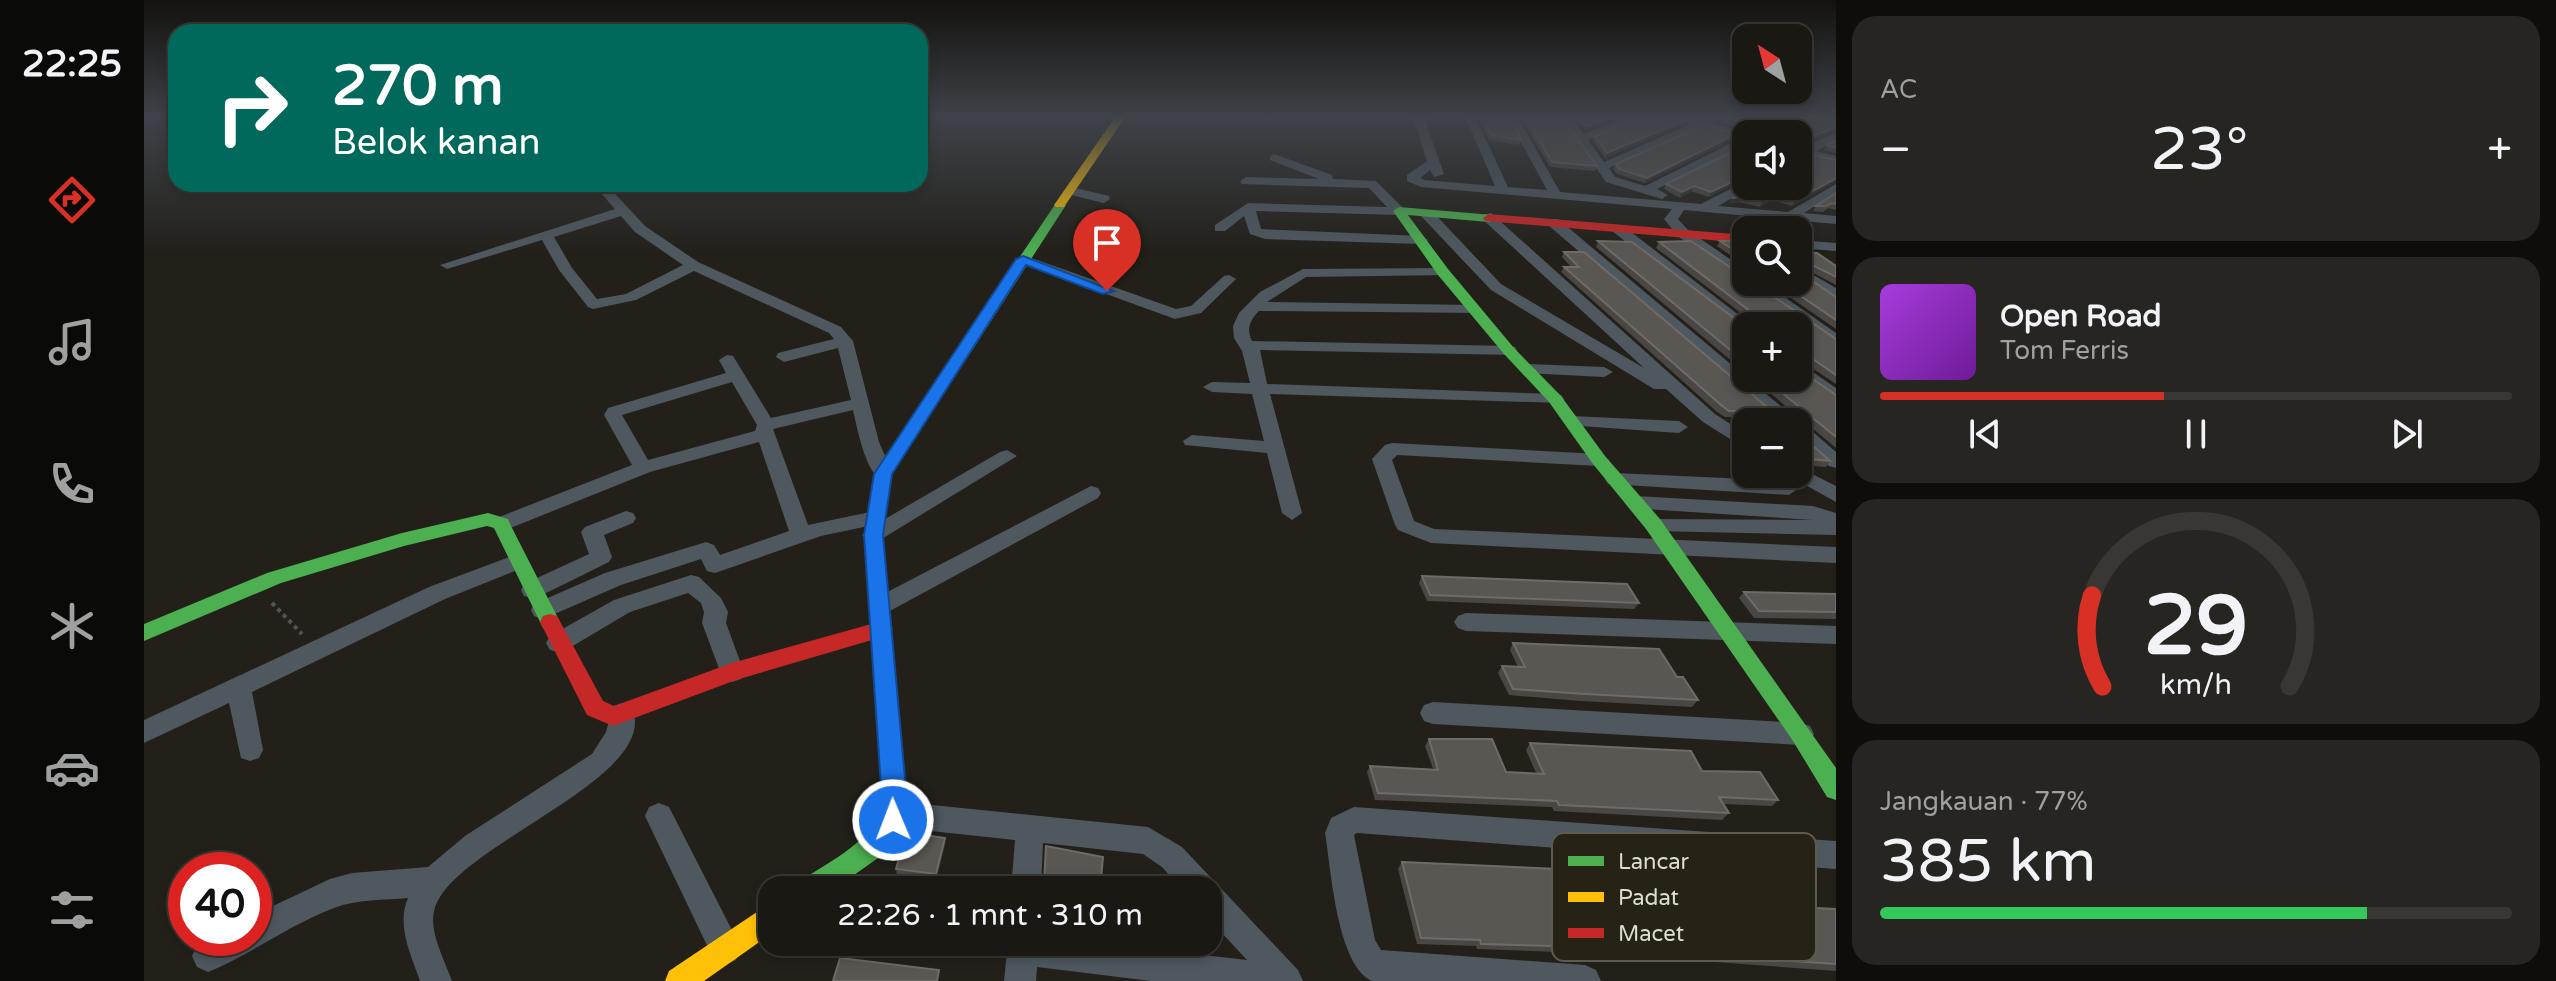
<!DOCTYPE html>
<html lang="id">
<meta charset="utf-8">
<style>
body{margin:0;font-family:"Varela Round",sans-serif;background:#272521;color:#f1f3f6;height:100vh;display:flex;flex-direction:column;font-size:30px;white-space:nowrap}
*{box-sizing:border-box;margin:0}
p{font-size:26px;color:#9fa0a0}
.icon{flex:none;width:44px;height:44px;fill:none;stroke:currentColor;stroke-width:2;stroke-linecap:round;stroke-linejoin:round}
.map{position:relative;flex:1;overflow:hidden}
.drawer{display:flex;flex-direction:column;gap:16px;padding:16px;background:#0e0d0a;width:720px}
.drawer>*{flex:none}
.banner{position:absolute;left:24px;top:24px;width:760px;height:168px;border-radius:24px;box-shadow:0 4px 12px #0003,0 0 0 2px #383733;background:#00695c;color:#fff;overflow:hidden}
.needle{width:52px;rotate:324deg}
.fabs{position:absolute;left:1588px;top:24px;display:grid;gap:16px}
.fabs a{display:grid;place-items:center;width:80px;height:80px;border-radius:16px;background:#1a1813;box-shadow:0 4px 12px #0003,0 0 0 2px #383733;font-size:40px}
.speed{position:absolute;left:24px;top:852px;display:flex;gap:16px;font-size:40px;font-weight:700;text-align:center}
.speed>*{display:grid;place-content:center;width:104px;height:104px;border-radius:50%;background:#1a1813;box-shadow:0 4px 12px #0003,0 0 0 2px #383733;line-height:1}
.speed .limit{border:12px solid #d22;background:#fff;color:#111}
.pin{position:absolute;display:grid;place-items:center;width:68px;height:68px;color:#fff;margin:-82px -34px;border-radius:50% 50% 50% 0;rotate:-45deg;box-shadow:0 0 8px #0007}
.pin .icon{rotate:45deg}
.me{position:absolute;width:88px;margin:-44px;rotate:359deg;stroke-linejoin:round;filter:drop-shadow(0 0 6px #0008)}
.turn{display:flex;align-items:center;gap:28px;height:168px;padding:0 32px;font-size:36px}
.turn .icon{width:104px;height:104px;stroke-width:2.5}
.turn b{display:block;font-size:56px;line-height:68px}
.big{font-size:60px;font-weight:600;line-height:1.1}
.drawer .tile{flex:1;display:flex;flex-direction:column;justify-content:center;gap:12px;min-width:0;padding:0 28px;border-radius:24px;background:#272521}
.drawer .dial{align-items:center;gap:0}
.dial svg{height:208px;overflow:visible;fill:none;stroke:#383733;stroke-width:7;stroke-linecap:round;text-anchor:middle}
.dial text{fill:#f1f3f6;stroke:none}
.song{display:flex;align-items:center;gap:24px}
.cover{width:96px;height:96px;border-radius:12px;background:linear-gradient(135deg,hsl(280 70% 55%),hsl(280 70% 35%))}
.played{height:8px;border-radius:4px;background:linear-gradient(90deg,#d93025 45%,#383733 45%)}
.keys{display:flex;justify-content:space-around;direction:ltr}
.heat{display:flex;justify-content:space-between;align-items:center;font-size:44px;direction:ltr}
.charge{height:12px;border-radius:6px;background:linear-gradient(90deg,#34c759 77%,#383733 0)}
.trip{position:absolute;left:614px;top:876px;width:464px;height:80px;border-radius:24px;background:#1a1813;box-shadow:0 4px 12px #0003,0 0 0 2px #383733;font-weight:600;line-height:80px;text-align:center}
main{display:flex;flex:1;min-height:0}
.menu{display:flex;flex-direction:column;width:144px;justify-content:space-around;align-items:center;background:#0a0a08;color:#9fa0a0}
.menu .icon{width:56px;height:56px}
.menu .current{color:#d93025}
.menu b{font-size:36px;color:#f1f3f6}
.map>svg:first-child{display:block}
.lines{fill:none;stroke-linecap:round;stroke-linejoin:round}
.path{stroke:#4f5557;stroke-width:4;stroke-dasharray:4 4;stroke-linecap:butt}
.street{fill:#4f585f;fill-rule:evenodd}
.fast{fill:#4caf50;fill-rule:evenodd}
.slow{fill:#ffc107;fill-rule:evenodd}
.jam{fill:#c62828;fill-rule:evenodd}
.wall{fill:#4a4643}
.shaded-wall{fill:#33302c}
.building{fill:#5a5652;stroke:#6f6b66;stroke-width:2}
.route{fill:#1a73e8;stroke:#114b97;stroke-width:2}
.key{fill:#262215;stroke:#5d5a4e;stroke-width:2}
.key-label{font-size:22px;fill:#dedcd3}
</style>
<main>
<nav class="menu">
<b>22:25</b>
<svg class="icon current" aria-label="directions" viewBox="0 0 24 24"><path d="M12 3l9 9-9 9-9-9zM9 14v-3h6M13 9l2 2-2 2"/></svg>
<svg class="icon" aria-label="music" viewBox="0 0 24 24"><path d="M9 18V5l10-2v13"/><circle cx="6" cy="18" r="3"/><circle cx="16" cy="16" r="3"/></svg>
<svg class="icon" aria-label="phone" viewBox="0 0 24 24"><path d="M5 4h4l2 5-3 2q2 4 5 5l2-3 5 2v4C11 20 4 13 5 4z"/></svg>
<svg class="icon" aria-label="climate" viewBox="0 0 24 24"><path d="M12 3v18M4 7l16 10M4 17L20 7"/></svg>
<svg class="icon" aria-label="car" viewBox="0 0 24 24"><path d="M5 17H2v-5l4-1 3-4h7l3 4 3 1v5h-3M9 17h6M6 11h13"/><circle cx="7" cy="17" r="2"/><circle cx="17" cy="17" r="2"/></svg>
<svg class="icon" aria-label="filters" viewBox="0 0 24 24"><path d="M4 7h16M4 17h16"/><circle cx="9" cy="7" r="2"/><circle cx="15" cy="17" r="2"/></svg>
</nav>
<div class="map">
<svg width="1692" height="981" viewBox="0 0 1692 981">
<rect width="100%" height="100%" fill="#222019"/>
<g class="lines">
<polyline class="path" points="128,603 158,634"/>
<g class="street">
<polygon points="1273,116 1284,116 1281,121 1300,174 1290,177 1286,170 1276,178 1280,180 1351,186 1321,116 1331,116 1364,187 1403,190 1363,116 1373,116 1416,192 1557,204 1602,181 1602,186 1606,188 1574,206 1644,212 1692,184 1692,193 1660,213 1692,216 1692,224 1540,210 1534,219 1545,231 1602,270 1602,282 1619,282 1692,333 1692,345 1535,237 1520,219 1528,209 1277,187 1263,181 1263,175 1283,161 1270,120"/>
<path d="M 1416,116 L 1426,116 L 1440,134 L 1486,116 L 1500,116 L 1444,140 L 1460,162 L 1547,124 L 1524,116 L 1556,120 L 1567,116 L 1580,116 L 1568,123 L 1606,134 L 1602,134 L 1602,145 L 1513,189 L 1524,195 L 1518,199 L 1462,182 ZM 1558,127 L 1598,138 L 1501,186 L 1471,177 L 1465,168 Z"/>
<polygon points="1644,116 1657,116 1625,134 1610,134"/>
<polygon points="1671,116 1692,117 1692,123 1672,118"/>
<polygon points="1692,133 1692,140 1672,151 1692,156 1692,164 1663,156 1654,160 1654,149"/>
<polygon points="1130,154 1188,175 1189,179 1232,181 1262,211 1255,215 1112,211 1117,229 1277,236 1284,240 1277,244 1121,239 1106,234 1100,216 1081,231 1071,231 1071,225 1104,203 1243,207 1225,188 1098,184 1096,181 1102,177 1175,179 1126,160 1126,156"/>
<path d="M 449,184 L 462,184 L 501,226 L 554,262 L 697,327 L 709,341 L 735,442 L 749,474 L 739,480 C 722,476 713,427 709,410 L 629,429 L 664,525 L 731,511 L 738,513 L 741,519 L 856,452 L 863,450 L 873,456 L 736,540 L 722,540 L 718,535 L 729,525 L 677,536 L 571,573 L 563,571 L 557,559 L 477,585 L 406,616 L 398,619 L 390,616 L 387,610 L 390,604 L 461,573 L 562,542 L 570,545 L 576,555 L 645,531 L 615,442 L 506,472 L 364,529 L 350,529 L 347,524 L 350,519 L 488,465 L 460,415 L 464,408 L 582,373 L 575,360 L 583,355 L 589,356 L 627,418 L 707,400 L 694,348 L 640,362 L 632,357 L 634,353 L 690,339 L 685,333 L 550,271 L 492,300 L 449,309 L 444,307 L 415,270 L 398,240 L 303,269 L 296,265 L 471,209 ZM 477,216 L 491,232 L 539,265 L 482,294 L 453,299 L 428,268 L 410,237 ZM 588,382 L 613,425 L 611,431 L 504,460 L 478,415 Z"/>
<polygon points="927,187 965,196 966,199 960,203 923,194 923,188"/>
<polygon points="1277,210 1287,210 1357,284 1500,368 1335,216 1347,213 1571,414 1602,434 1602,449 1559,422 1522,389 1510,389 1347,290 1277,216"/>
<polygon points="1404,219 1414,219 1651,418 1654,422 1634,422 1404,225"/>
<polygon points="1468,225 1478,225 1609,326 1602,326 1602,332 1596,330 1468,231"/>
<polygon points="1654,240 1692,243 1692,251 1654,248"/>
<polygon points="879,255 1032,309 1047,306 1080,276 1085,275 1092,279 1057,313 1031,319 874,262 872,259"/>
<polygon points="1654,266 1692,288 1692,300 1654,276"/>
<path d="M 1299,268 L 1304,269 L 1304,275 L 1162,277 L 1123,302 L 1331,305 L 1336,307 L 1336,313 L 1115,311 C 1106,320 1102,329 1108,341 L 1365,346 L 1371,347 L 1373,351 L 1371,355 L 1116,350 L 1123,384 L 1411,394 L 1417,395 L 1420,399 L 1417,403 L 1126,394 L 1158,513 L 1148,520 L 1138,513 L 1123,453 L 1041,445 L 1039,441 L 1048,435 L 1120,441 L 1108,394 L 1068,392 L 1059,387 L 1068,382 L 1106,383 L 1098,351 L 1090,338 L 1089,326 L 1095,313 L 1116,292 L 1159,269 Z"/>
<polygon points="1654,362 1692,388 1692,401 1654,375"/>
<polygon points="1385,364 1460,367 1469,372 1460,377 1379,373 1377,369 1379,365"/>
<polygon points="1428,416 1535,421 1544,427 1535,433 1422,425 1419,421 1422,417"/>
<polygon points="1654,423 1661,425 1692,452 1692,468 1685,466 1654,439"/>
<polygon points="1248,443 1455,454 1465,460 1455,466 1253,455 1248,460 1270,521 1290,529 1692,547 1692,563 1287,543 1254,530 1251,525 1228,459 1241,445"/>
<polygon points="1654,467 1692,486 1692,502 1647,477 1645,474 1654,474"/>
<polygon points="1471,473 1645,481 1655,488 1645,495 1464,484 1461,479"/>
<polygon points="947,486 954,488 957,493 954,498 744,612 736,615 728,612 725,606 728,600"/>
<polygon points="1492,496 1669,506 1692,513 1692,535 1509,531 1502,529 1499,524 1502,519 1669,520 1485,508 1482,503"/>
<polygon points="482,511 489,513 492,518 489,523 460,535 468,557 465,562 396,596 388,598 380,596 377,590 380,584 445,554 437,532 441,527"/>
<polygon points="373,554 381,557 384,562 381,567 301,599 108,692 119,750 115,758 106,761 97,758 85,703 0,743 0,720 285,587"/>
<polygon points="547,575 555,577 577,598 584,612 582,623 600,672 597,679 588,682 579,679 558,623 560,612 557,603 544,593 486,612 422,650 414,652 406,650 402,643 406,636 470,600"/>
<polygon points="1322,613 1692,626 1692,644 1322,631 1314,628 1310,622 1314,616"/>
<polygon points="1289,702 1657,723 1666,726 1670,734 1666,742 1657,745 1289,724 1280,721 1276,713 1280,705"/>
<path d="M 478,703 L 487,706 C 523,778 304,846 290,911 C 285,932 301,961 308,981 L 276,981 C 267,955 252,925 264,898 C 240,900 213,899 190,908 C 145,925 108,954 64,972 L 53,967 L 48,956 C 59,931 87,938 110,938 L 110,915 L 186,879 L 208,873 L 284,867 L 321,836 L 448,754 L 462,732 L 469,706 Z"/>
<polygon points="515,803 525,807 592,938 597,949 592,960 581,965 570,960 501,816 505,807"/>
<polygon points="768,803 1004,827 1038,847 1154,970 1159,981 1007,981 893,967 892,981 860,981 864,942 946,942 1103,960 1064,918 1064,890 1039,890 1018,867 999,854 899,843 897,890 867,890 871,840 768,829 749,833 739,829 735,820 739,811"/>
<path d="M 1210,807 L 1692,841 L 1692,869 L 1213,833 L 1210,835 L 1231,940 L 1237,950 L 1441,965 L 1452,970 L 1457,981 L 1228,981 C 1193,966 1187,869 1181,833 L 1187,818 Z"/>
</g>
<g class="fast">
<path d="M 912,203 L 922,205 L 748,474 L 738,535 L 763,801 L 758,828 L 734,858 L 689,890 L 653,890 L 656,881 C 686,861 734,839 739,801 L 720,535 L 730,474 Z"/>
<polygon points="1255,207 1349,215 1351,218 1345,222 1264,215 1304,269 1370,348 1417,396 1461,456 1516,519 1692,768 1692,800 1683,797 1649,741 1502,529 1449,464 1405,402 1360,354 1294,275 1249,211"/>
<polygon points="344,513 364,519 366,524 416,622 413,628 406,630 399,628 350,528 343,526 260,546 137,583 0,641 0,624 123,573 258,533"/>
</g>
<g class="slow">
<polygon points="972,116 982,116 920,207 912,207 910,205"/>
<polygon points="628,902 628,933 560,981 521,981 525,971"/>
</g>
<g class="jam">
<polygon points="1345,214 1602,235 1602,243 1341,221 1339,218"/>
<polygon points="406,614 413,616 459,701 470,706 588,663 738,621 745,623 749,629 745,635 592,680 469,726 443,715 396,622 399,616"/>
</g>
</g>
<g class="wall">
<polygon points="1333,116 1366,116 1377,140 1375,145 1345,140"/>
<polygon points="1376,116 1402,116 1453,166 1451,171 1406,167"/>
<polygon points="1427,116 1478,116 1441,130"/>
<polygon points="1580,116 1638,116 1608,132 1576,122"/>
<polygon points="1541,120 1539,124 1461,158 1449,141 1451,136"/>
<polygon points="1692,130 1655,145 1654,157 1692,160 1692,181 1648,206 1628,200 1616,207 1595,202 1585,203 1588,198 1654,186 1654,134 1607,134 1608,132"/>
<polygon points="1590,139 1501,183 1473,174 1469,169 1472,164"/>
<polygon points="1692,140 1692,153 1680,150 1683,145"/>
<polygon points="1602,145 1565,197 1547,191 1536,198 1520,189 1522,184"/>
<polygon points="1692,193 1692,210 1684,208 1679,212 1669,211 1672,206"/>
<polygon points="1454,241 1602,327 1602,373 1452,247"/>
<polygon points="1576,241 1602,253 1602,266 1573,246"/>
<polygon points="1515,242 1692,339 1692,384 1656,360 1657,371 1692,395 1692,448 1608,378 1654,378 1610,323 1512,248"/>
<polygon points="1420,252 1440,252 1636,418 1655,419 1657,435 1686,461 1682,467 1654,465 1654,422 1603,422 1599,417 1581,417 1573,412 1417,272 1420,267 1427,267 1418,257"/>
<polygon points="1654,253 1692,266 1692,285 1656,266 1656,273 1692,297 1692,329 1624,282 1654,282"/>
<polygon points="1278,576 1495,603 1490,609 1283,601 1275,583"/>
<polygon points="1600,592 1692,594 1692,619 1610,618 1595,598"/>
<polygon points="1369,643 1533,677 1554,700 1548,707 1437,701 1365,695 1354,673 1358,666 1374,667 1366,650"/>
<polygon points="1285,739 1362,772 1392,773 1382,750 1386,743 1558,771 1634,800 1628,806 1579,804 1585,813 1578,820 1410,811 1408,807 1231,800 1223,772 1226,766 1289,769 1281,746"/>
<polygon points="801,838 801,844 792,881 753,876 752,869"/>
<polygon points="1258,862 1417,874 1474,877 1477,874 1651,907 1692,909 1692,971 1477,955 1457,910 1428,908 1445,947 1440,953 1333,949 1332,946 1273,944 1254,869"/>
<polygon points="978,942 999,942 998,945"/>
</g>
<g class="shaded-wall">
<polygon points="1469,116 1478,116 1441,130 1443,126"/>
<polygon points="1632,116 1638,116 1608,132 1611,127"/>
<polygon points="1541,120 1539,124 1461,158 1463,153"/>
<polygon points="1692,127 1692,130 1654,146 1656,141"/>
<polygon points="1592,134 1590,139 1501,183 1503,178"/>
<polygon points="1602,175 1602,178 1565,197 1567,192"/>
<polygon points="1692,178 1692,181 1648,206 1651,201"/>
<polygon points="1550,186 1547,191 1536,198 1538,192"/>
<polygon points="1631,195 1628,200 1616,207 1619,201"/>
<polygon points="1598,197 1595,202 1585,203 1588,198"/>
<polygon points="801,838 801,844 792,881 792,874"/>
</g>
<g class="building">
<polygon points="1337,116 1366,116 1377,140 1347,135"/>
<polygon points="1381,116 1402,116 1403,118 1407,116 1417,116 1453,166 1408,162"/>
<polygon points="1434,116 1469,116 1443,126"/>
<polygon points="1499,116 1530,116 1541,120 1463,153 1451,136"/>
<polygon points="1580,116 1632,116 1611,127 1578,117"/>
<polygon points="1658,116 1674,116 1692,121 1692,127 1656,141 1654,157 1666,154 1692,160 1692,178 1651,201 1631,195 1619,201 1598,197 1588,198 1608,186 1654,186 1654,134 1607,134 1608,132 1629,132"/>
<polygon points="1561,125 1592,134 1503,178 1475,169 1472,164"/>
<polygon points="1692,140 1692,148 1683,145"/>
<polygon points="1602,145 1602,175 1567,192 1550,186 1538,192 1522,184"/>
<polygon points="1692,193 1692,204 1688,203 1682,206 1672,206"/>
<polygon points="1454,241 1488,242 1602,327 1602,363"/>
<polygon points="1547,241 1602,278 1602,282 1608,282 1692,339 1692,375 1660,353 1656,354 1657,371 1692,395 1692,437 1620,378 1654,378 1654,326 1607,326 1609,323 1615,322 1615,318 1515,242"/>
<polygon points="1576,241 1585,241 1602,253 1602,258"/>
<polygon points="1420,252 1440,252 1636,418 1655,419 1657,435 1686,461 1657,458 1654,455 1654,422 1613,422 1603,411 1585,411 1577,405 1420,267 1435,267"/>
<polygon points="1654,253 1673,253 1692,266 1692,277 1655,258 1656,273 1692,297 1692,320 1636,282 1654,282"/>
<polygon points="1278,576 1483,584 1495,603 1286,595"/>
<polygon points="1600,592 1692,594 1692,612 1615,611"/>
<polygon points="1369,643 1515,649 1533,677 1539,677 1554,700 1441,694 1369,689 1358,666 1381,667"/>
<polygon points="1285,739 1348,739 1362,772 1400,774 1386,743 1547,751 1558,771 1616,772 1634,800 1575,797 1585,813 1415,805 1413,801 1234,793 1226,766 1294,770"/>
<polygon points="762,832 801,838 792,874 752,869"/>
<polygon points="902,846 959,857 956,890 896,890 896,887 900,884"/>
<polygon points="1258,862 1415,869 1417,874 1479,877 1477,874 1498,875 1500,878 1554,883 1638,887 1651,907 1692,909 1692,964 1483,950 1462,904 1426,902 1445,947 1337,944 1336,940 1277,938"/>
<polygon points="696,958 795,970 793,981 689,981"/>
</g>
<linearGradient id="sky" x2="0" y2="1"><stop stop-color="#13120e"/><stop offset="0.46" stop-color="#3e4249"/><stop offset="1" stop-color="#3e4249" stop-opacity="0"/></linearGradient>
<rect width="1692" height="253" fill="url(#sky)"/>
<polygon class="route" points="879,256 970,291 959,294 882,265 748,474 739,535 763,801 758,829 749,832 740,829 736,820 738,801 720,535 730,474 872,259"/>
<rect x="1408" y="833" width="264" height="128" rx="12" class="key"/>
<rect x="1424" y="856" width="36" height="10" fill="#4caf50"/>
<rect x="1424" y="892" width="36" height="10" fill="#ffc107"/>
<rect x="1424" y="928" width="36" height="10" fill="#c62828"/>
<g class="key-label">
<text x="1474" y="869">Lancar</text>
<text x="1474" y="905">Padat</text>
<text x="1474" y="941">Macet</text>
</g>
</svg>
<div class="fabs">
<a><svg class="needle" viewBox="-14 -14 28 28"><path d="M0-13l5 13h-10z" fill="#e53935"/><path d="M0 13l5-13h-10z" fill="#9fa0a0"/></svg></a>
<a><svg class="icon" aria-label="sound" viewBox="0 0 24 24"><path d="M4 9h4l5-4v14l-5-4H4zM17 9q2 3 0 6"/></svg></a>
<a><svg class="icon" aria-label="search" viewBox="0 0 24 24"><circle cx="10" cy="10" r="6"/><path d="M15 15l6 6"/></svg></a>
<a>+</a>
<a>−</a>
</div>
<div class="speed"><div class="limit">40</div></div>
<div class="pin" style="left:963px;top:291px;background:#d93025"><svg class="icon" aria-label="arrive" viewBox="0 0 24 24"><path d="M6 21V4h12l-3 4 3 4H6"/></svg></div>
<svg class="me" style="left:749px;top:820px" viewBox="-20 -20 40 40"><circle r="17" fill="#1a73e8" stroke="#fff" stroke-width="3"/><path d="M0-11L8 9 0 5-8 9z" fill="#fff"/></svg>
<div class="trip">22:26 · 1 mnt · 310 m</div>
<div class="banner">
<div class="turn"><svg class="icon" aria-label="right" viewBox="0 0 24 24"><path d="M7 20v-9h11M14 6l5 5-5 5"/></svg><div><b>270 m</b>Belok kanan</div></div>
</div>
</div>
<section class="drawer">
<div class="tile"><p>AC</p>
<div class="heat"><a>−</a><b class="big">23°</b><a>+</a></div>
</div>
<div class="tile">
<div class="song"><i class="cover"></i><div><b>Open Road</b><p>Tom Ferris</p></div></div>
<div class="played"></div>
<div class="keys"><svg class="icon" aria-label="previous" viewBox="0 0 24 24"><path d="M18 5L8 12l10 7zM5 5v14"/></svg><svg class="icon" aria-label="pause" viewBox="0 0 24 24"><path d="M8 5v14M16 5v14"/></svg><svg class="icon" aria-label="next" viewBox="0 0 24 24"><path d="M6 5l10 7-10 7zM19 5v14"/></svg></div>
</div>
<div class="tile dial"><svg viewBox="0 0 100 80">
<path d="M14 69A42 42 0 1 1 86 69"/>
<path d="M14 69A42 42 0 0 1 10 34" stroke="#d93025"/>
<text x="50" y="56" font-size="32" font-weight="700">29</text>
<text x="50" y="72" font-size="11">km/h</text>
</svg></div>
<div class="tile"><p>Jangkauan · 77%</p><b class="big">385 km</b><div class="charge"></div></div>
</section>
</main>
